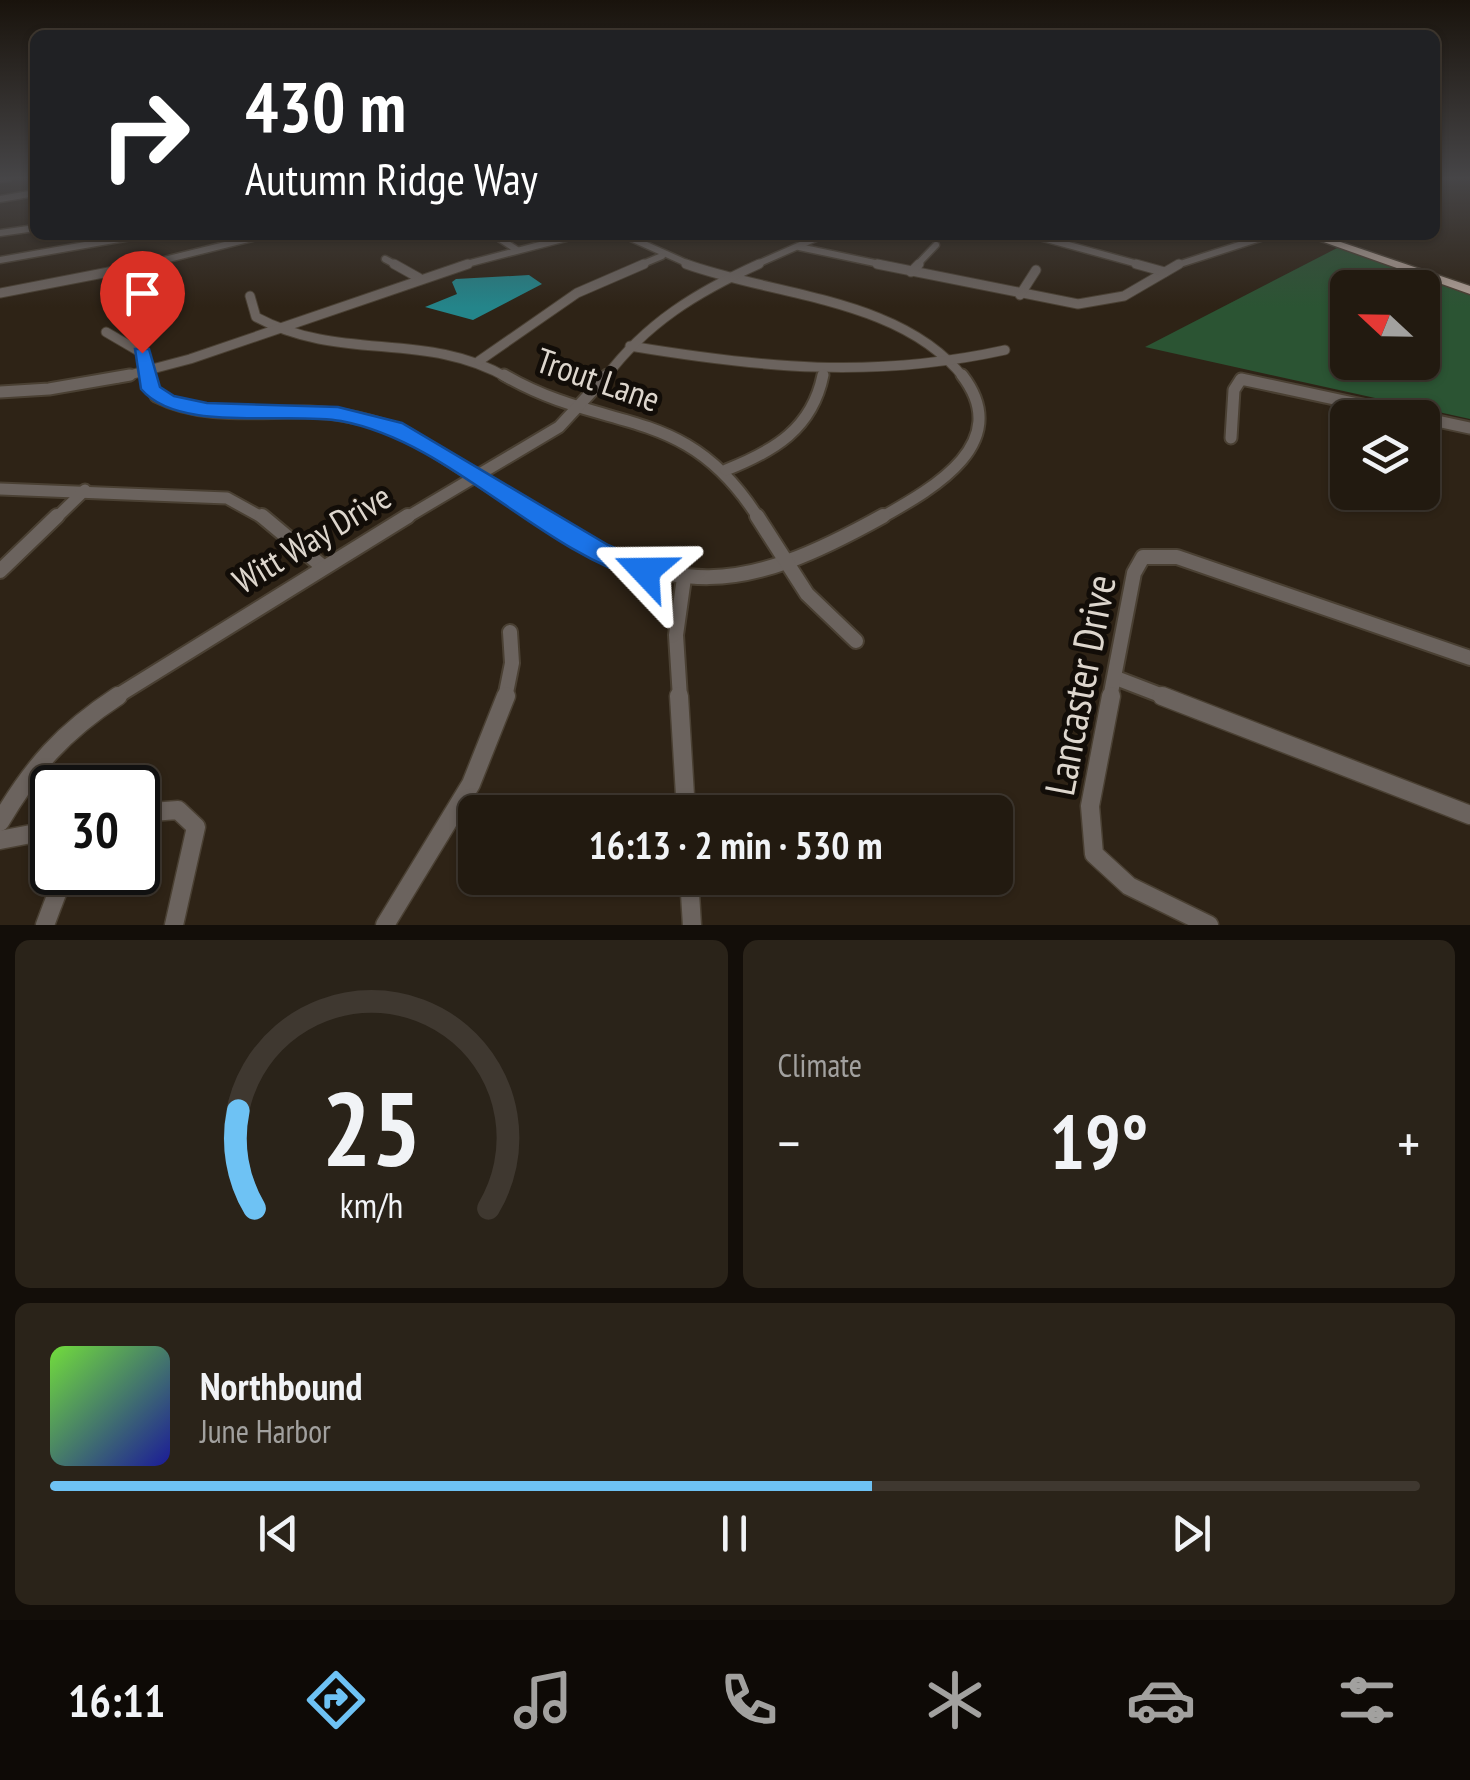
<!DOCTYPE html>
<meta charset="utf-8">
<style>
body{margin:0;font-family:"PT Sans Narrow",sans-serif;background:#2a2319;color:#f1f3f6;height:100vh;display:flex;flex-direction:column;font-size:38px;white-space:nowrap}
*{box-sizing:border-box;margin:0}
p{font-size:32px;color:#a2a19f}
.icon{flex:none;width:55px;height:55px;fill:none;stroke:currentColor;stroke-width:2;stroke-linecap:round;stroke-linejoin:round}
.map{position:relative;height:925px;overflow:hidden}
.details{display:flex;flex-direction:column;gap:15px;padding:15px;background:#130e09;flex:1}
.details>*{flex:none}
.guide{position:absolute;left:30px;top:30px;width:1410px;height:210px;border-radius:15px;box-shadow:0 2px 8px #0004,0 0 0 2px #3f3830;background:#202124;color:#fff;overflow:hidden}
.needle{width:65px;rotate:292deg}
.fabs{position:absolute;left:1330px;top:270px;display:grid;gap:20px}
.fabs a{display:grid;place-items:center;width:110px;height:110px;border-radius:15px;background:#221a10;box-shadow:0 2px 8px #0004,0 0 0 2px #3f3830;font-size:50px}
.speed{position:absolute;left:30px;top:765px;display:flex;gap:20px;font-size:50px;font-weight:700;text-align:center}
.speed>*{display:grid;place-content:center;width:130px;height:130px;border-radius:50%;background:#221a10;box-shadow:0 2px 8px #0004,0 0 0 2px #3f3830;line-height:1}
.speed .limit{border:5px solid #111;border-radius:15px;background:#fff;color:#111}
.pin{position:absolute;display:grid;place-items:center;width:85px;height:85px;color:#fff;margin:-102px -42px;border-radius:50% 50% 50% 0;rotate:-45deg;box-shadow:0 0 10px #0007}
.pin .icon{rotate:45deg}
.me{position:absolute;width:110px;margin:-55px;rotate:293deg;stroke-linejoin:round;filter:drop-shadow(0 0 8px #0008)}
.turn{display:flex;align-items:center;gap:35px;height:210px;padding:0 50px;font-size:45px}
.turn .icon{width:130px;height:130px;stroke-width:2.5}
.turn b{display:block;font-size:70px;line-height:85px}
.big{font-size:75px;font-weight:600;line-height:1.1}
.details .tile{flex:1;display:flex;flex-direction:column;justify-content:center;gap:15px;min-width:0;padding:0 35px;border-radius:15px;background:#2a2319}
.details .dial{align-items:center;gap:0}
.dial svg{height:260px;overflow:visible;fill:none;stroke:#3f3830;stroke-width:7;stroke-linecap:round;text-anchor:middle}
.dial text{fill:#f1f3f6;stroke:none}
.song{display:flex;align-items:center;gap:30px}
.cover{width:120px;height:120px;border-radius:15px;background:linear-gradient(135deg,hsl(100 70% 55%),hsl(240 70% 35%))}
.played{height:10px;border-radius:5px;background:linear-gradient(90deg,#6ec2f4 60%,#3f3830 60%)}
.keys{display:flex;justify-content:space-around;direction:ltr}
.heat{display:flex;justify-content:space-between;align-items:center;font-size:55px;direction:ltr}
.details .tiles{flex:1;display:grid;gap:15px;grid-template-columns:1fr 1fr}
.tile:last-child{grid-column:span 2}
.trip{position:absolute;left:458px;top:795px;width:555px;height:100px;border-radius:15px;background:#221a10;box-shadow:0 2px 8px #0004,0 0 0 2px #3f3830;font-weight:600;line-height:100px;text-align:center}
.dock{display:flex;height:160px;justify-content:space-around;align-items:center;background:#0e0a06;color:#a2a19f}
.dock .icon{width:70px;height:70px}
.dock .selected{color:#6ec2f4}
.dock b{font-size:45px;color:#f1f3f6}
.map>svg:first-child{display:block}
.green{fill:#2b5433;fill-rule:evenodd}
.water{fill:#24858a}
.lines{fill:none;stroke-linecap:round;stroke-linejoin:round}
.street-far4-casing{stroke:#4a4033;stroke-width:9}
.street-far3-casing{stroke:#4a4033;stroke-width:11}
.street-far2-casing{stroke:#4a4033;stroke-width:15}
.street-far1-casing{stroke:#4a4033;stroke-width:18}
.street-casing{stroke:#4a4033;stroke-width:21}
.primary-casing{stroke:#4a4033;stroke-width:3}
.street-far4{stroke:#6b635e;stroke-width:6}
.street-far3{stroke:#6b635e;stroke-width:9}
.street-far2{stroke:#6b635e;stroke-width:11}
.street-far1{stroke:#6b635e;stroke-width:14}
.street{stroke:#6b635e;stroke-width:18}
.primary{fill:#b1a197;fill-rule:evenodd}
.route{fill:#1a73e8;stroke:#114b97;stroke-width:2.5}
.labels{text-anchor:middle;stroke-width:10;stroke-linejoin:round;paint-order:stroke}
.street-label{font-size:35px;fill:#ddd6cd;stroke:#120d08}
.near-street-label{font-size:42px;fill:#ddd6cd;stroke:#120d08}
</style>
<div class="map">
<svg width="1470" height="925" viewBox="0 0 1470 925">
<rect width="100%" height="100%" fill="#2e2316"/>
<path class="green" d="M 1339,247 L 1470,292 L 1470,419 L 1145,347 ZM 1348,288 L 1422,288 L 1422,362 L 1348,362 Z"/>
<polygon class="water" points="529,275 542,284 473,320 425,307 457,294 452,282 456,279"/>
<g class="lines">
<g class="street-far4-casing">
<g id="street-far4">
<polyline points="0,179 9,178"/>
<polyline points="0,199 35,193"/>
<polyline points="0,233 35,228"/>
<polyline points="494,235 517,250"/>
<polyline points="624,235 693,266"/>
<polyline points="1032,235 1145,266"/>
<polyline points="799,247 889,266"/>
<polyline points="385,259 398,266"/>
<polyline points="0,260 142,235"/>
<polyline points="140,266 265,235"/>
<polyline points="459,266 578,235"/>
<polyline points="638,266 662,256"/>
<polyline points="753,266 823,235"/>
<polyline points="916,266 936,245"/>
<polyline points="1174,266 1270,235"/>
</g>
</g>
<g class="street-far3-casing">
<g id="street-far3">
<polyline points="394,264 419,278"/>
<path d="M 686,264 C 774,296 902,298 964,378"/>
<polyline points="877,264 1078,304 1124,296 1179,264"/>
<polyline points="1136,264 1165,272"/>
<polyline points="911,272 919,264"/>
<polyline points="0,293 150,264"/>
<polyline points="1020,295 1036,270"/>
<path d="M 250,296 L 256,317 C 342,363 425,330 508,378"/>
<polyline points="106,332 142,353 147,378"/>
<path d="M 630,346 C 762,368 873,379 1005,350"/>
<polyline points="479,361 577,293 644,264"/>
<polyline points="118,378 190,359 468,264"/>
<path d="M 605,378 C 646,323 697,292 759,264"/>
</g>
</g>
<g class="street-far2-casing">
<g id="street-far2">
<path d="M 147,375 L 156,396 C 203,420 259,411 310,412 C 344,413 376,421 408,434 L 540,519"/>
<path d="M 504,375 C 607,435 686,402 759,519"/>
<polyline points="0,392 49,389 130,375"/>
<polyline points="1231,438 1234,390 1241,379 1470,428"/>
<path d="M 726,470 C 774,451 812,429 823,375"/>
<polyline points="0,489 227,498 265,519"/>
<polyline points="55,519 85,490"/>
<polyline points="404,519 559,427 607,375"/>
<path d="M 879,519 C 932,489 1015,444 962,375"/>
</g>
</g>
<g class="street-far1-casing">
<g id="street-far1">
<polyline points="262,516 323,567"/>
<path d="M 536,516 C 677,600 741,595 883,516"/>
<polyline points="757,516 807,594 856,641"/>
<polyline points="0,571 57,516"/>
<polyline points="1116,678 1168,698"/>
<polyline points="114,698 408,516"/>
<polyline points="505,698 512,663 510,632"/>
<polyline points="680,698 676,635 684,578"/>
<polyline points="1110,698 1134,573 1143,557 1177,557 1470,658"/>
</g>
</g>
<g class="street-casing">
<g id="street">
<polyline points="679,696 686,812"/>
<polyline points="1111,696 1090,806 1094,854 1129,886 1209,925"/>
<polyline points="1162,696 1470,815"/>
<polyline points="138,813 178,810 196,827 174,925"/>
<path d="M 0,822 C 33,766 63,732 118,696"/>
<polyline points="0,840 52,830"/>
<polyline points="689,878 692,925"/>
<polyline points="45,925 65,872"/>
<polyline points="385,925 471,784 506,696"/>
</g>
</g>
<g class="primary-casing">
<polygon id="primary" points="1304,235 1320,235 1470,286 1470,294"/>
</g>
<use href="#street-far4" class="street-far4"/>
<use href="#street-far3" class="street-far3"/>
<use href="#street-far2" class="street-far2"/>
<use href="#street-far1" class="street-far1"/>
<use href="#street" class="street"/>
<use href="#primary" class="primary"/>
</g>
<linearGradient id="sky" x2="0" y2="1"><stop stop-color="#19130c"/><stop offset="0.58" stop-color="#464547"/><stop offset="1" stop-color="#464547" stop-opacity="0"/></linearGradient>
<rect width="1470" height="307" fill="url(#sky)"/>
<path class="route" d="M 135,349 L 149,349 L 160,387 L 174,396 L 207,403 L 338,407 L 402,423 L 608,545 L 654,565 L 658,571 L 645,581 C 536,549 451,442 341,421 C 287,411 179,434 141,389 Z"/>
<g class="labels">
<g class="street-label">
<text transform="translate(598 380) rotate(19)" y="12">Trout Lane</text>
<text transform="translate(312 539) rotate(-31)" y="12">Witt Way Drive</text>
</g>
<g class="near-street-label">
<text transform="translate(1080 685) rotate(-79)" y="15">Lancaster Drive</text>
</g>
</g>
</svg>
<div class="fabs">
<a><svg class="needle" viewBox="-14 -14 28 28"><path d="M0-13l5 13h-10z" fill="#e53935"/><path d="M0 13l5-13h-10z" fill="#a2a19f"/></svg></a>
<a><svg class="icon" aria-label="layers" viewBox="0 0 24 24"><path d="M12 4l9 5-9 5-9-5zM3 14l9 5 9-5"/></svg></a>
</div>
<div class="speed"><div class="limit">30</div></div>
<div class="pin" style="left:142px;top:353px;background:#d93025"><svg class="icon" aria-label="arrive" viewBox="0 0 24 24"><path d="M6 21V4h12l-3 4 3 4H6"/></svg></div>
<svg class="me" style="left:645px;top:571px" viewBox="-20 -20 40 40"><path d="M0-17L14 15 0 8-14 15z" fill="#1a73e8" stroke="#fff" stroke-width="4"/></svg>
<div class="trip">16:13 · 2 min · 530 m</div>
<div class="guide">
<div class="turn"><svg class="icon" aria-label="right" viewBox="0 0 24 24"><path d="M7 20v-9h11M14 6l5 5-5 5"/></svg><div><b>430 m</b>Autumn Ridge Way</div></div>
</div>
</div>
<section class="details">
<div class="tiles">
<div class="tile dial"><svg viewBox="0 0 100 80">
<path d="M14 69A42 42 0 1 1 86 69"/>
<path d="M14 69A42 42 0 0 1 9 39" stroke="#6ec2f4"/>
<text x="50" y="56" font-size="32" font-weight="700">25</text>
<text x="50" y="72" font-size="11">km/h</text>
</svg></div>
<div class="tile"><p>Climate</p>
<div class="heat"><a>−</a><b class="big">19°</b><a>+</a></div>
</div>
<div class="tile">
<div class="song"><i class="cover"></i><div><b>Northbound</b><p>June Harbor</p></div></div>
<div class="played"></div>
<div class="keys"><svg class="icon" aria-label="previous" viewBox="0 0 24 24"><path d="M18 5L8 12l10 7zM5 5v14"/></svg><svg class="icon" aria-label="pause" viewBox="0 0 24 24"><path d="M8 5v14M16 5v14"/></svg><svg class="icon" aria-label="next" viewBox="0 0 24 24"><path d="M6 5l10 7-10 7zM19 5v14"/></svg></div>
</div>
</div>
</section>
<nav class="dock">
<b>16:11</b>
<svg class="icon selected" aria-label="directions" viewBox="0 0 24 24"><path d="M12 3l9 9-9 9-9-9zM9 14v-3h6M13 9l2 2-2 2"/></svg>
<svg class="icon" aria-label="music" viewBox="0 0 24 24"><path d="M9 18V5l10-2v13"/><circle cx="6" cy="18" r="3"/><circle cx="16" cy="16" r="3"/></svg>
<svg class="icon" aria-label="phone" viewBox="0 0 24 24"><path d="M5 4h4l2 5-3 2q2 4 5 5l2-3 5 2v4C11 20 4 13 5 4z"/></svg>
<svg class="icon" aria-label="climate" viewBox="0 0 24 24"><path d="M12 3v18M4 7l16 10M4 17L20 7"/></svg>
<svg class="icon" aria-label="car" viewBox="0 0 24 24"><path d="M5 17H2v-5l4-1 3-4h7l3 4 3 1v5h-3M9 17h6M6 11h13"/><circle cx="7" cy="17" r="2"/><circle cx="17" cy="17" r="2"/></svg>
<svg class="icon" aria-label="filters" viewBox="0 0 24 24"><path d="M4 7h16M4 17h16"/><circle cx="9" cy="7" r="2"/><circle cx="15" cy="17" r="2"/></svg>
</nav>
